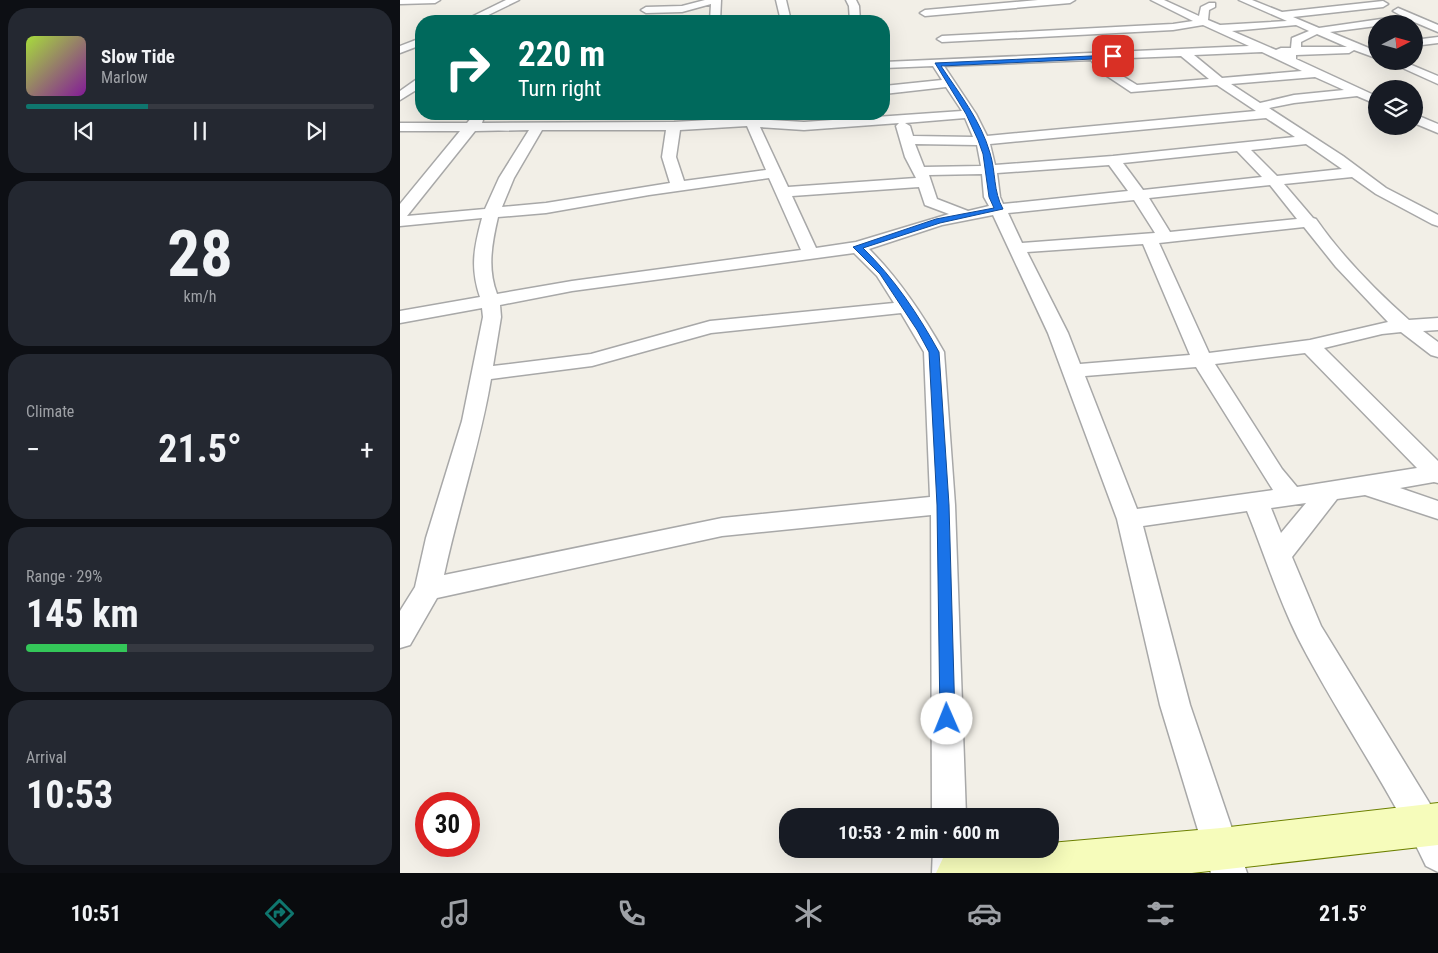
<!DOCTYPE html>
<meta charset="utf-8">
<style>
body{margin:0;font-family:"Roboto Condensed",sans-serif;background:#242831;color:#f1f3f6;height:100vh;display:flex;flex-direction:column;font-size:19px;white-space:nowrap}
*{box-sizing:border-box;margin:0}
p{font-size:16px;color:#9ea1a6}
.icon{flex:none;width:28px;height:28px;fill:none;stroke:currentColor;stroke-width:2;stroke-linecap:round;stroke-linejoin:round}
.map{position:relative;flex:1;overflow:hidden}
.details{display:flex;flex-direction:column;gap:8px;padding:8px;background:#0d0f14;width:400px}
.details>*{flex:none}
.banner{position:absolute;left:15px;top:15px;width:475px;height:105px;border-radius:20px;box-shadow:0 5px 20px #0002;background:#00695c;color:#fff;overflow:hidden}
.needle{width:32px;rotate:84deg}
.tools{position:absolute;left:968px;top:15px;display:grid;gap:10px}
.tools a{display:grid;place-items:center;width:55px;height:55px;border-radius:50%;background:#171b24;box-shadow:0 5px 20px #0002;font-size:25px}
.speed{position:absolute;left:15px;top:792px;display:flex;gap:10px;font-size:25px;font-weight:700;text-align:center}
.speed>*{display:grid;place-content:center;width:65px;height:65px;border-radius:50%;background:#171b24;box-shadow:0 5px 20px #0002;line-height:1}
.speed .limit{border:8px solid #d22;background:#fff;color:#111}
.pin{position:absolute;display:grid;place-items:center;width:42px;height:42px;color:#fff;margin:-21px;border-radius:10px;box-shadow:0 2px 8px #0006}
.me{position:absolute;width:55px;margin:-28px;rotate:359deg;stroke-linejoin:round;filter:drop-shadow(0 0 4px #0008)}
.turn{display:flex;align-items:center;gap:18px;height:105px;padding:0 20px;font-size:22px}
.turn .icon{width:65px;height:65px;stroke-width:2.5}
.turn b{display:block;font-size:35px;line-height:42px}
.big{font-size:38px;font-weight:700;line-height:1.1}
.details .tile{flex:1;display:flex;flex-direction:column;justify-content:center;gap:8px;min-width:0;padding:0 18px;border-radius:20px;background:#242831}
.details .dial{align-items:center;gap:0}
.dial b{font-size:65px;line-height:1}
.song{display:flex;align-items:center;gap:15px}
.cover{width:60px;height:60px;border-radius:8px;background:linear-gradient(135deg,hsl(80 70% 55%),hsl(290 70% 35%))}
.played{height:5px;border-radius:2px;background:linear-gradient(90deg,#0f766e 35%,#363941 35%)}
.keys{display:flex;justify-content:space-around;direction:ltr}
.heat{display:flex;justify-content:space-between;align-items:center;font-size:28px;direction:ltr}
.charge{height:8px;border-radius:4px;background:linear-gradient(90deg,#34c759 29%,#363941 0)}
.trip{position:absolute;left:379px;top:808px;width:280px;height:50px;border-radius:20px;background:#171b24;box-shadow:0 5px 20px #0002;font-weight:700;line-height:50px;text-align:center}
.tab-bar{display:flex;height:80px;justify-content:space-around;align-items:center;background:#090b0e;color:#9ea1a6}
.tab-bar .icon{width:35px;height:35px}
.tab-bar .on{color:#0f766e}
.tab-bar b{font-size:22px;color:#f1f3f6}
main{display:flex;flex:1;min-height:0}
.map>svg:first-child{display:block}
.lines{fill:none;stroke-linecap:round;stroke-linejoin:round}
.street-casing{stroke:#a8a8a8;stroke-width:3}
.secondary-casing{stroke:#6d8000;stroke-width:2}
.street{fill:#fff;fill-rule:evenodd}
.secondary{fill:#f6fcbb;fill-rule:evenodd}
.route{fill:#1a73e8;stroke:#114b97}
</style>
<main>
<section class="details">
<div class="tile">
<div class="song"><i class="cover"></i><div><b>Slow Tide</b><p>Marlow</p></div></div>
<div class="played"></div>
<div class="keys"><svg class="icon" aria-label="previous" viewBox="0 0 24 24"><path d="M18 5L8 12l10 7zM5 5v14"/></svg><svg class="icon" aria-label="pause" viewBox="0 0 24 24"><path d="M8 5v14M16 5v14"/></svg><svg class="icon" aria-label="next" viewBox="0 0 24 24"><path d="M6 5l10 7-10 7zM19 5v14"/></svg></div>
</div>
<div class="tile dial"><b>28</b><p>km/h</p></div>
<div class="tile"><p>Climate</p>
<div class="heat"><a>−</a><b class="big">21.5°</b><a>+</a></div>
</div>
<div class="tile"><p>Range · 29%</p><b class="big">145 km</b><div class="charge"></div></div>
<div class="tile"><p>Arrival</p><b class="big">10:53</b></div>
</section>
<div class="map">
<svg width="1038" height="873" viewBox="0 0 1038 873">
<rect width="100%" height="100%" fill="#f2efe7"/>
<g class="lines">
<g class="street-casing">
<g id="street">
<polygon points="0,0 40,0 35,3 0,4"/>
<polygon points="106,0 119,0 76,21 63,21"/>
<polygon points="305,0 321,0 320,21 310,21 311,4 282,12 246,13 241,10 246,7 282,6"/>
<polygon points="376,0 386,0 391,21 381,21"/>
<polygon points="446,0 456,0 459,6 460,21 450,21 449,6"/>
<polygon points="638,0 675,0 670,3 525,16 520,13 525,10"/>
<path d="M 751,0 L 764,0 L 799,16 L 801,7 L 809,3 L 815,3 L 815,7 L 809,10 L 808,20 L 820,25 L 887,21 L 839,0 L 852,0 L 882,12 L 983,1 L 988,4 L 983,7 L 893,17 L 919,28 L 1002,16 L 993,11 L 998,8 L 1038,25 L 1038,32 L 1012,21 L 976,24 L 976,26 L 930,32 L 976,51 L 976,58 L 954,50 L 949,53 L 896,55 L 896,59 L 976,96 L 976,104 L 957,96 L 894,103 L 869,108 L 943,156 L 986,188 L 1038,215 L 1038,226 L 1032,224 L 976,194 L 952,177 L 884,184 L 913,218 L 916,219 C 941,255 975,290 1009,320 L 1038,318 L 1038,330 L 1023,331 L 1038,342 L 1038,357 L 1031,355 L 1001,332 L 982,334 L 924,348 L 1038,461 L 1038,483 L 1034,482 L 1000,488 L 1038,501 L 1038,519 L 965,495 L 937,499 L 892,557 L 921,626 L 1038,817 L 1038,872 L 1026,866 C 989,787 938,716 898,638 C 878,598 864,553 847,511 L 743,526 L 790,705 L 847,873 L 811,873 L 760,705 L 717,519 L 648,333 L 593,215 L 542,225 L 469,249 C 499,279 523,315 544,352 L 555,505 L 566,816 L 532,816 L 531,515 L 322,536 L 37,598 L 10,645 L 0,648 L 0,611 L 15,587 L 26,538 L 62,421 L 83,317 L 82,308 L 0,323 L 0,311 L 80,297 C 70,267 74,248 82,218 L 0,226 L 0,204 L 60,131 L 0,131 L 0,123 L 67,123 L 72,117 L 77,116 L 83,120 L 82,123 L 274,122 L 344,118 L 342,114 L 354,114 L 356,119 L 404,122 L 562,111 L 546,87 L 484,94 L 484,86 L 542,80 L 533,66 L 484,68 L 484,62 L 849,46 L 803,25 L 773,30 L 542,42 L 537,39 L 542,36 L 773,24 L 793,21 ZM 896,25 L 909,31 L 892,38 L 891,48 L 881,48 L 876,50 L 832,31 ZM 917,34 L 947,47 L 901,47 L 901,42 ZM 862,52 L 902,71 L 822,78 L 794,55 ZM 781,56 L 809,79 L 737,85 L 706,66 L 702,59 ZM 691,60 L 698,70 L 731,92 L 817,85 L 856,111 L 587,136 L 576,114 L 544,66 ZM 915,77 L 944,90 L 894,95 L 860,103 L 831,84 ZM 565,118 L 573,137 L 513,136 L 510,126 L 505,123 ZM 866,118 L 895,137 L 713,156 L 595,165 L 590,144 ZM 499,123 L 496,126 L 505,157 L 516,178 L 388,187 L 360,127 L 404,130 ZM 347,126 L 366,170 L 284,181 L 276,157 L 280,130 ZM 129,130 L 99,178 L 85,209 L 7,216 L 75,131 ZM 142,130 L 266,130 L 262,157 L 270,183 L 146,203 L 102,207 L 114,178 ZM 515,144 L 577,145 L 581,166 L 524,167 ZM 906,144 L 942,169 L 877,176 L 851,150 ZM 837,151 L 862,177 L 743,190 L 723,163 ZM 709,165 L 728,191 L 603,204 L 600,197 L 597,173 ZM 582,174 L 584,197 L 589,206 L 568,211 L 537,199 L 529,175 ZM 369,178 L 401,250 L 172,281 L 97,294 C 87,268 92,243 98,217 L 146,213 L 249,195 ZM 870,185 L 897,219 L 770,232 L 749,198 ZM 519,187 L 525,205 L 549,214 L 456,242 L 416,248 L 392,196 ZM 734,200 L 755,233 L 622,243 L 608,213 ZM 904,227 L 936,267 L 988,322 L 910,340 L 809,353 L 759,243 ZM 743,244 L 790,355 L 680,364 L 668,333 L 627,252 ZM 454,253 L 477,276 L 494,303 L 310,321 L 191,354 L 93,366 L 101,317 L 100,305 L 172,291 ZM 501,313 L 524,352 L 530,497 L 322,518 L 44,575 C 58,509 80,445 91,379 L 192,366 L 311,333 ZM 905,353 L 1017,468 L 897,487 L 882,469 L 815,364 ZM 796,367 L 873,490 L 737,509 L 685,376 ZM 906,503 L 881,533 L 871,508 Z"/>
<polygon points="1038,37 1038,43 1014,46 1014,40"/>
<polygon points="21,38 21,45 0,53 0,46"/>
<polygon points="987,61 1002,61 1038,76 1038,84"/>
<polygon points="17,79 21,79 21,87 0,100 0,91"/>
<polygon points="1014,114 1038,124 1038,133 1014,123"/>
<polygon points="533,849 567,849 568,873 532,873"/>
</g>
</g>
<g class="secondary-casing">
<path id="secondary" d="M 1038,803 L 1038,845 L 792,873 L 536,873 L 543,858 C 576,844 615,849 650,849 L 650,843 L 821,828 Z"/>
</g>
<use href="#street" class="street"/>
<use href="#secondary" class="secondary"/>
</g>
<path class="route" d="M 713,55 L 715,58 L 541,66 C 559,93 581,121 590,153 C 596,172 593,191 603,209 L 540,223 L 463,248 C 494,278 518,314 539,352 L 549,505 L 555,719 L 553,724 L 547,726 L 542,724 L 540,719 L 537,505 L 529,352 L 517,330 L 480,274 L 453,247 L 536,219 L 594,208 L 589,197 L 583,154 L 578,140 L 566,114 L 535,63 Z"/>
</svg>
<div class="tools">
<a><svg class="needle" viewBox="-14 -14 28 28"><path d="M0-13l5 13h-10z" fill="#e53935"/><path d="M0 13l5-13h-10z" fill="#9ea1a6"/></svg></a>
<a><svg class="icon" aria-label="layers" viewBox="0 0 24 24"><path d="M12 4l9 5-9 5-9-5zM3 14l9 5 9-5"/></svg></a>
</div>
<div class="speed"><div class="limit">30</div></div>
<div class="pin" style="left:713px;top:56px;background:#d93025"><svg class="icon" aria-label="arrive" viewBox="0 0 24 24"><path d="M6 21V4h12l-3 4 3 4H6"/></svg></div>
<svg class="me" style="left:547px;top:719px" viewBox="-20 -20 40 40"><circle r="19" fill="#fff"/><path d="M0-13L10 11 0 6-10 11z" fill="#1a73e8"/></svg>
<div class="trip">10:53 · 2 min · 600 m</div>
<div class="banner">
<div class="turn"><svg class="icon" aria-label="right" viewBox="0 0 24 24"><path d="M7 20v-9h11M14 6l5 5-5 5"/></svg><div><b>220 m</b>Turn right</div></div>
</div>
</div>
</main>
<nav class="tab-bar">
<b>10:51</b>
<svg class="icon on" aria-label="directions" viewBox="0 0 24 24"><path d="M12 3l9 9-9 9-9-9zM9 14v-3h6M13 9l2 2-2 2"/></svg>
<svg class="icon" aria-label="music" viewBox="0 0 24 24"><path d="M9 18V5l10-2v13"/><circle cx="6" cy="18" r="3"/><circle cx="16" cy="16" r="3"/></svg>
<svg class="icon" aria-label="phone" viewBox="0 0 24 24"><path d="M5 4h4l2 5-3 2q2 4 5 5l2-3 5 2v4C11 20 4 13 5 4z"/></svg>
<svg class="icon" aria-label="climate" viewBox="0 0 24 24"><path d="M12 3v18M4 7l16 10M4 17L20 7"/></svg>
<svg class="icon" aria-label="car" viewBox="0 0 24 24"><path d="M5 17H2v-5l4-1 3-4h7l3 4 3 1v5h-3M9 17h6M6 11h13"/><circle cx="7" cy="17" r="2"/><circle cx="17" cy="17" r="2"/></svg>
<svg class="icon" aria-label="filters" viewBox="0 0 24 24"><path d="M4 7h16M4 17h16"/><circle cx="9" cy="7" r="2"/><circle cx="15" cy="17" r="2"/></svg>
<b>21.5°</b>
</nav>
